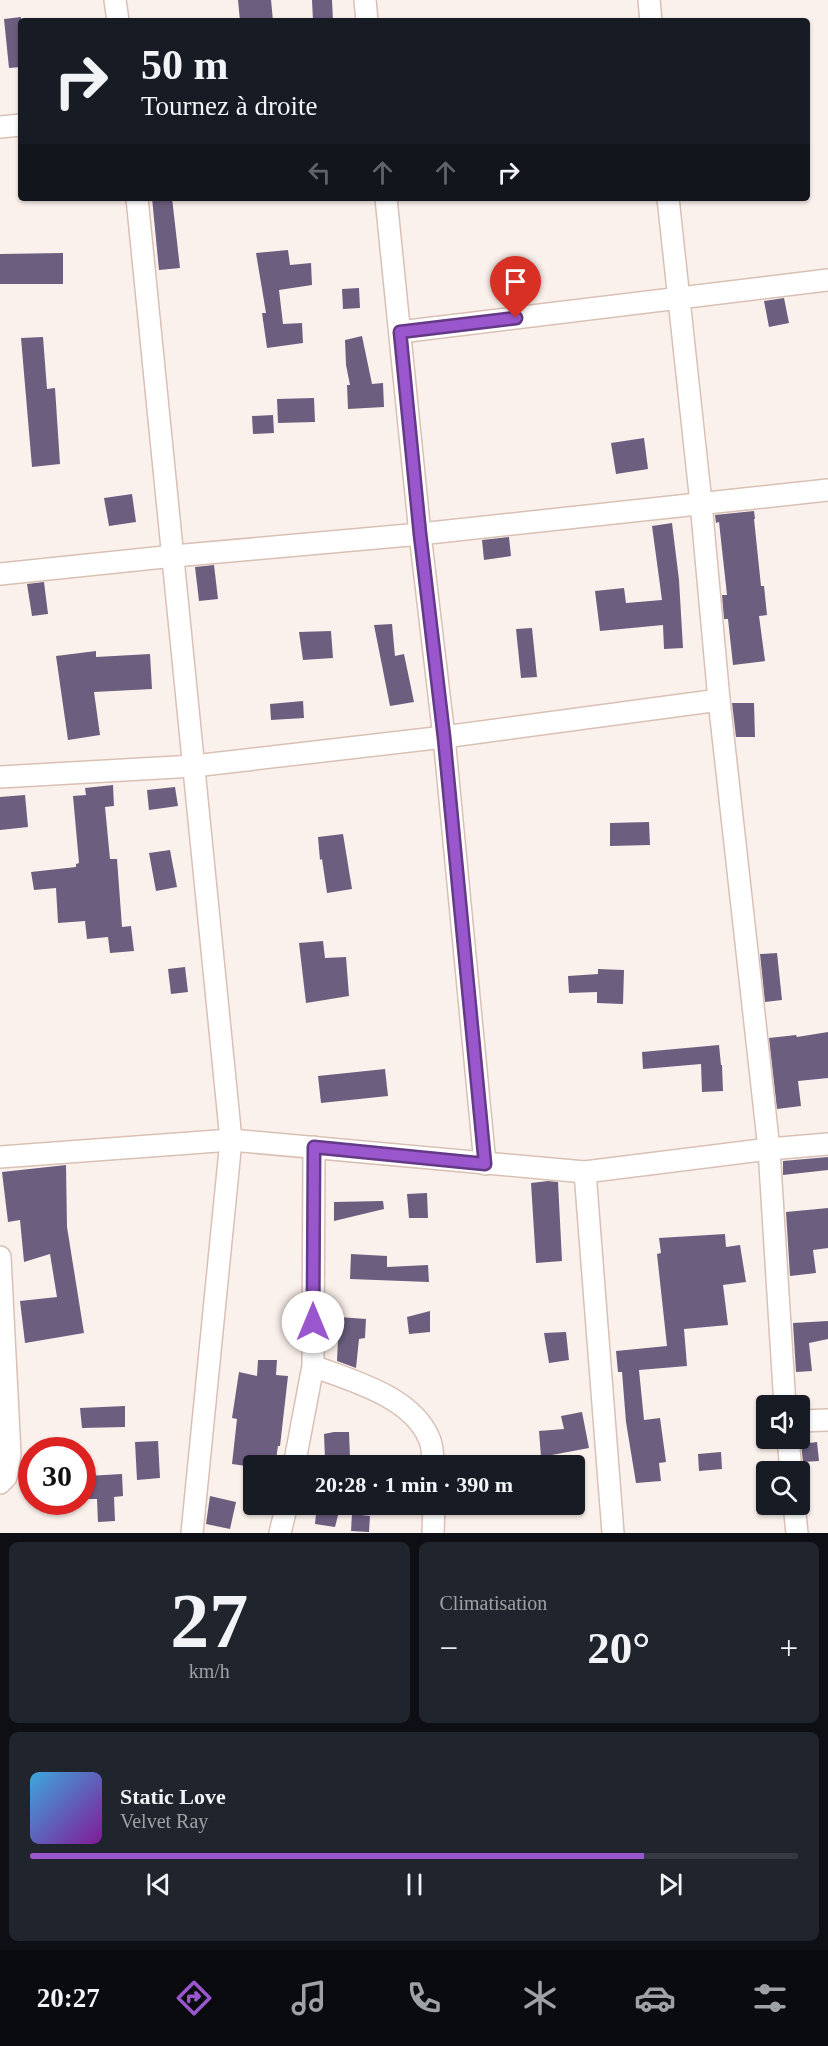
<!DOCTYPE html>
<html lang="fr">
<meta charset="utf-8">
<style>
body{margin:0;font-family:"Times New Roman",serif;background:#20242c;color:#f1f3f6;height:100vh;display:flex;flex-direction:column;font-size:22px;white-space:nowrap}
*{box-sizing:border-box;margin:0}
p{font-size:20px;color:#9ea1a6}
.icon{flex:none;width:33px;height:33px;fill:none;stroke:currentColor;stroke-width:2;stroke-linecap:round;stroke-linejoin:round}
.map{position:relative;height:1533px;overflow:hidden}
.drawer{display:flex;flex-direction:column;gap:9px;padding:9px;background:#0d0f14;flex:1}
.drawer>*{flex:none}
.banner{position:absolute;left:18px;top:18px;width:792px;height:183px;border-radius:6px;box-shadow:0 2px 4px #0004;background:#171b24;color:#f1f3f6;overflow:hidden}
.tools{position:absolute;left:756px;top:1395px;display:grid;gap:12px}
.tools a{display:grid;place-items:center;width:54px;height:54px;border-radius:6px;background:#171b24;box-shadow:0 2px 4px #0004;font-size:30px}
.speed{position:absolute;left:18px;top:1437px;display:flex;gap:12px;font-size:30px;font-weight:700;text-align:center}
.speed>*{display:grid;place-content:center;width:78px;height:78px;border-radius:50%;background:#171b24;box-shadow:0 2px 4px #0004;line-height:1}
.speed .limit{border:9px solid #d22;background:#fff;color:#111}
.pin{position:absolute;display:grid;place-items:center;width:51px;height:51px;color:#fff;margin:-62px -26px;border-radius:50% 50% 50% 0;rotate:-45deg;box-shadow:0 0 6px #0007}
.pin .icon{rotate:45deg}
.me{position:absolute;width:66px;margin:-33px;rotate:0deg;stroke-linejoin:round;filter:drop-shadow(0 0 4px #0008)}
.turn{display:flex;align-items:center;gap:21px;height:126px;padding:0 24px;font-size:27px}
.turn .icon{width:78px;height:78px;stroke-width:2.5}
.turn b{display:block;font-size:42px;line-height:51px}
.lanes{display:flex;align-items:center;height:57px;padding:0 24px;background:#0003;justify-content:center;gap:30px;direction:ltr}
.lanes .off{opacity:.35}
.big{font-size:45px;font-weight:700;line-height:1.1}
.drawer .card{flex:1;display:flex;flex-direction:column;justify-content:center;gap:9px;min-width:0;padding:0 21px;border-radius:9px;background:#20242c}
.drawer .dial{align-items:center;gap:0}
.dial b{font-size:78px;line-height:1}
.song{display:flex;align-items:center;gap:18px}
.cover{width:72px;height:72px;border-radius:9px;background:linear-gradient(135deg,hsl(200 70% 55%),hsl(290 70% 35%))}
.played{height:6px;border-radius:3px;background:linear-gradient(90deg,#9a57cd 80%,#363941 80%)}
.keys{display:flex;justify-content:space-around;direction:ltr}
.heat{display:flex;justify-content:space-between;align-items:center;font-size:33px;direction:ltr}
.drawer .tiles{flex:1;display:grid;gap:9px;grid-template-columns:1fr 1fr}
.card:last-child{grid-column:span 2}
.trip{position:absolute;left:243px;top:1455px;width:342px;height:60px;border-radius:6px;background:#171b24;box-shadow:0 2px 4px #0004;font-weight:700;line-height:60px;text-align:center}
.tabs{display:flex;height:96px;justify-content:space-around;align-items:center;background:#090b0e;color:#9ea1a6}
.tabs .icon{width:42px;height:42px}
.tabs .current{color:#9a57cd}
.tabs b{font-size:27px;color:#f1f3f6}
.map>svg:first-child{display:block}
.building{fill:#6c5e7f}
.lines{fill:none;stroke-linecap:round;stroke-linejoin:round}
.street-casing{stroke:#d9c0b5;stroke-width:24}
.street{stroke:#fff;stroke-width:21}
.route-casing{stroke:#643985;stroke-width:15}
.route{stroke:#9a57cd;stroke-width:10}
</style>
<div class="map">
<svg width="828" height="1533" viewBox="0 0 828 1533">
<rect width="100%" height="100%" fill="#fbf1ec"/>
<g class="building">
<polygon points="238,0 271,0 273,21 240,21"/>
<polygon points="312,0 332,0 333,21 313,21"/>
<polygon points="21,17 21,67 9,68 4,19"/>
<polygon points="152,198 172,198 180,268 159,270"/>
<polygon points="288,250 290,265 311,263 312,285 279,290 283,324 302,323 303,343 267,348 262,313 266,313 256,253"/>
<polygon points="63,253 63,284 0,284 0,254"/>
<polygon points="359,288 360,308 343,309 342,289"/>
<polygon points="784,298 789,323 769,327 764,301"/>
<polygon points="362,336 372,384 383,383 384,407 348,409 347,385 350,385 346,365 345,340"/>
<polygon points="43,337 47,389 55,388 60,464 32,467 21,338"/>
<polygon points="314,398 315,422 278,423 277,399"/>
<polygon points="273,415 274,433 253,434 252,416"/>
<polygon points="644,438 648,469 616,474 611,443"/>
<polygon points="132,494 136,522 109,526 104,498"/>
<polygon points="754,511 755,519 754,519 761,586 764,586 767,615 759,616 765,661 733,665 728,619 724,619 722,595 727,595 719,522 716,523 715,515"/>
<polygon points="672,523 679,580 683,648 664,649 663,625 600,631 595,591 624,588 626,603 662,600 652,526"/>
<polygon points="509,537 511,556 484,560 482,540"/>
<polygon points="214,565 218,599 199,601 195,567"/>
<polygon points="44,582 48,614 32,616 27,584"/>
<polygon points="392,624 395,656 404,654 414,702 390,706 374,625"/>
<polygon points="532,628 537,677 521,678 516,629"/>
<polygon points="331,631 333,658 303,660 299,632"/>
<polygon points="96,651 96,657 150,654 152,689 94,692 100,735 68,740 56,656"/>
<polygon points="303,701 304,718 271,720 270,704"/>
<polygon points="732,703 754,703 755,737 736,737"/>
<polygon points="113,785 114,806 105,807 110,859 117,859 122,927 131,926 134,951 110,953 108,937 87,939 85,921 58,923 56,888 34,890 31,872 76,867 76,864 79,863 73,796 86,795 85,788"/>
<polygon points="175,787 178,806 149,810 147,790"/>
<polygon points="25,795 28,827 0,830 0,797"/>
<polygon points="649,822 650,845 610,846 610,823"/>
<polygon points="343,834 352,889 327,893 322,859 320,860 318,837"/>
<polygon points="170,850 177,887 156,891 149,853"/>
<polygon points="323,941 325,958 346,957 349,996 306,1003 299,943"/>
<polygon points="777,953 782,1000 765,1002 760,954"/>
<polygon points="185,967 188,992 171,994 168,969"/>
<polygon points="598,969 624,970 623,1004 597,1003 597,992 569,993 568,976 598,974"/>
<polygon points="828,1032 828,1078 798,1081 801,1106 777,1109 769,1038 796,1035 797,1037"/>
<polygon points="719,1045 721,1065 722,1065 723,1091 702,1092 701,1064 643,1069 642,1052"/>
<polygon points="385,1069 388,1096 321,1103 318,1076"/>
<polygon points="828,1157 828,1170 783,1175 783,1161"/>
<polygon points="66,1165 67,1227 84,1333 25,1343 20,1301 57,1297 50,1254 24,1262 20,1220 8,1222 2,1172"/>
<polygon points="548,1181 558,1182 562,1261 536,1263 531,1183"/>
<polygon points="427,1193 428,1218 409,1218 407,1194"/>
<polygon points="383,1201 384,1209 334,1221 334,1202"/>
<polygon points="828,1208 828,1248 813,1250 816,1273 790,1276 786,1212"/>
<polygon points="725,1234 726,1247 740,1245 746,1282 723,1285 728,1325 684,1329 687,1366 639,1370 644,1420 660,1418 666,1462 659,1463 661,1481 636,1483 626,1422 622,1372 618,1372 616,1351 667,1346 657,1254 661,1253 659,1238"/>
<polygon points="351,1254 387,1256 387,1267 428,1265 429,1282 350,1279"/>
<polygon points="430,1311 430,1332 409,1334 407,1317"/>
<polygon points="339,1317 366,1319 365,1338 359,1339 356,1368 337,1361"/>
<polygon points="828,1321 828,1339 809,1343 812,1371 796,1372 793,1323"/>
<polygon points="566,1332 569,1360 549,1363 544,1333"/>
<polygon points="258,1360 277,1360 276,1375 288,1376 280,1446 278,1446 275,1466 254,1466 253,1467 232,1464 237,1419 232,1418 239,1372 257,1376"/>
<polygon points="125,1406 125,1427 82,1428 80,1408"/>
<polygon points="582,1412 589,1448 541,1457 539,1431 564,1429 561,1416"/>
<polygon points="334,1432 349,1432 350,1457 325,1459 324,1434"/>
<polygon points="158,1441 160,1478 137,1480 135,1442"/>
<polygon points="817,1442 819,1461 803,1462 801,1444"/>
<polygon points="721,1452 722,1469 699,1471 698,1454"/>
<polygon points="122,1474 123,1496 114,1497 115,1521 98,1522 97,1499 88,1499 87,1476"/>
<polygon points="210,1496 236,1502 230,1529 206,1524"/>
<polygon points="317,1504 341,1504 335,1527 315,1524"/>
<polygon points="352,1514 370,1516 369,1532 351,1531"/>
</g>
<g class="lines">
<g class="street-casing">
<g id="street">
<polyline points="115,0 118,21"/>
<polyline points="365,0 367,21"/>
<polyline points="649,0 651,21"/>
<polyline points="0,127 21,125"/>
<polyline points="137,198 231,1140 192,1533"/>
<polyline points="386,198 420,534 444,737 485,1164"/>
<polyline points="668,198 701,503 719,700 769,1149 785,1406"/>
<polyline points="400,332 828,280"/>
<polyline points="0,574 174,556 420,534 828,490"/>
<polyline points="0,777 194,766 444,737 719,700"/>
<polyline points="0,1157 231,1140 585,1172 769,1149 828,1144"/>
<polyline points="585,1172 613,1533"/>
<polyline points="0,1257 10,1454 6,1477 0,1483"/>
<path d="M 313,1366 C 352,1381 411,1396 429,1438 C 433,1446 432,1457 434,1466"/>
<polyline points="800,1421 828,1420"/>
<polyline points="788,1438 791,1472"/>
<polyline points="294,1466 313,1366 314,1147"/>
<polyline points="794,1504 797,1533"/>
<polyline points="280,1533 287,1504"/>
<polyline points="433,1533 434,1504"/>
</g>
</g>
<use href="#street" class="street"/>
</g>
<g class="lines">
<g class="route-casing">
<polyline id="route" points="313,1322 314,1147 485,1164 444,737 420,534 400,332 516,318"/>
</g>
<use href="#route" class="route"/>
</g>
</svg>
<div class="tools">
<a><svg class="icon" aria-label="sound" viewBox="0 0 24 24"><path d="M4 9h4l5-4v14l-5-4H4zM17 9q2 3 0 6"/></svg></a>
<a><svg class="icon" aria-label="search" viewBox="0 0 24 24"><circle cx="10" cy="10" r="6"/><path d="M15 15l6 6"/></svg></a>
</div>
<div class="speed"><div class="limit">30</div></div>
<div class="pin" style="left:516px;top:318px;background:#d93025"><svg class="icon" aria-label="arrive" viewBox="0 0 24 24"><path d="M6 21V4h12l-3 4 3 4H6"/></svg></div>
<svg class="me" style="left:313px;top:1322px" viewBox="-20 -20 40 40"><circle r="19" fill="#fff"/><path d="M0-13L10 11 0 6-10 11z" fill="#9a57cd"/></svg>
<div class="trip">20:28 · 1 min · 390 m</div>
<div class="banner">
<div class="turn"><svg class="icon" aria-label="right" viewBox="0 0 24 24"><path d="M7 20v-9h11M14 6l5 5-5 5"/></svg><div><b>50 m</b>Tournez à droite</div></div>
<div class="lanes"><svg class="icon off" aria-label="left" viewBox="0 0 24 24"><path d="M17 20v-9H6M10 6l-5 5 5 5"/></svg><svg class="icon off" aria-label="ahead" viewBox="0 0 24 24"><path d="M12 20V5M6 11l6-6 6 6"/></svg><svg class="icon off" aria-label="ahead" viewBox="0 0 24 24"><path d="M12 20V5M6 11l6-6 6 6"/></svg><svg class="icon" aria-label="right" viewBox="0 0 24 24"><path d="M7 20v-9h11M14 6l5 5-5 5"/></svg></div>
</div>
</div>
<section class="drawer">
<div class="tiles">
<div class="card dial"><b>27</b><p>km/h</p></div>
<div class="card"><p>Climatisation</p>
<div class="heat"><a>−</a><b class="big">20°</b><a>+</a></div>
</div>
<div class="card">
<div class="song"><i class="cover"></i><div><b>Static Love</b><p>Velvet Ray</p></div></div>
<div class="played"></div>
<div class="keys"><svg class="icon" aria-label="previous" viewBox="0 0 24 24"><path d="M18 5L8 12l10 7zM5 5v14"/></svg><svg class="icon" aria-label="pause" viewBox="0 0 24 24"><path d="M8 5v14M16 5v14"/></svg><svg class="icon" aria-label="next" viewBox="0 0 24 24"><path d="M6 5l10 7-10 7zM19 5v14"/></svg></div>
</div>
</div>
</section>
<nav class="tabs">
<b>20:27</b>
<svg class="icon current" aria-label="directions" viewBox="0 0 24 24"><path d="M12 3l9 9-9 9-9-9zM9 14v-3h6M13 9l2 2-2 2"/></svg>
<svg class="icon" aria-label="music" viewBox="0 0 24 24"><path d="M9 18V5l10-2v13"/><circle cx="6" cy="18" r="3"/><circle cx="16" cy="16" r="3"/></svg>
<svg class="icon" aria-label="phone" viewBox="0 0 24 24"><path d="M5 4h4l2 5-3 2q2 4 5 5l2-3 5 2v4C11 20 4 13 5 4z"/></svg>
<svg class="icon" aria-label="climate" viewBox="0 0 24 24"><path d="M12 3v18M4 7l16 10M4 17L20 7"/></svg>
<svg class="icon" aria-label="car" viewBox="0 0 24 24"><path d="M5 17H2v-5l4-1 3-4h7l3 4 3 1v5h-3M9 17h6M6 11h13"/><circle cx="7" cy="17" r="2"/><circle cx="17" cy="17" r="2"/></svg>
<svg class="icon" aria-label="filters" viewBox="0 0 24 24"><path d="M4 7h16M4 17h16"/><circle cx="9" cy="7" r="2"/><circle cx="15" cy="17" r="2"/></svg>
</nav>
